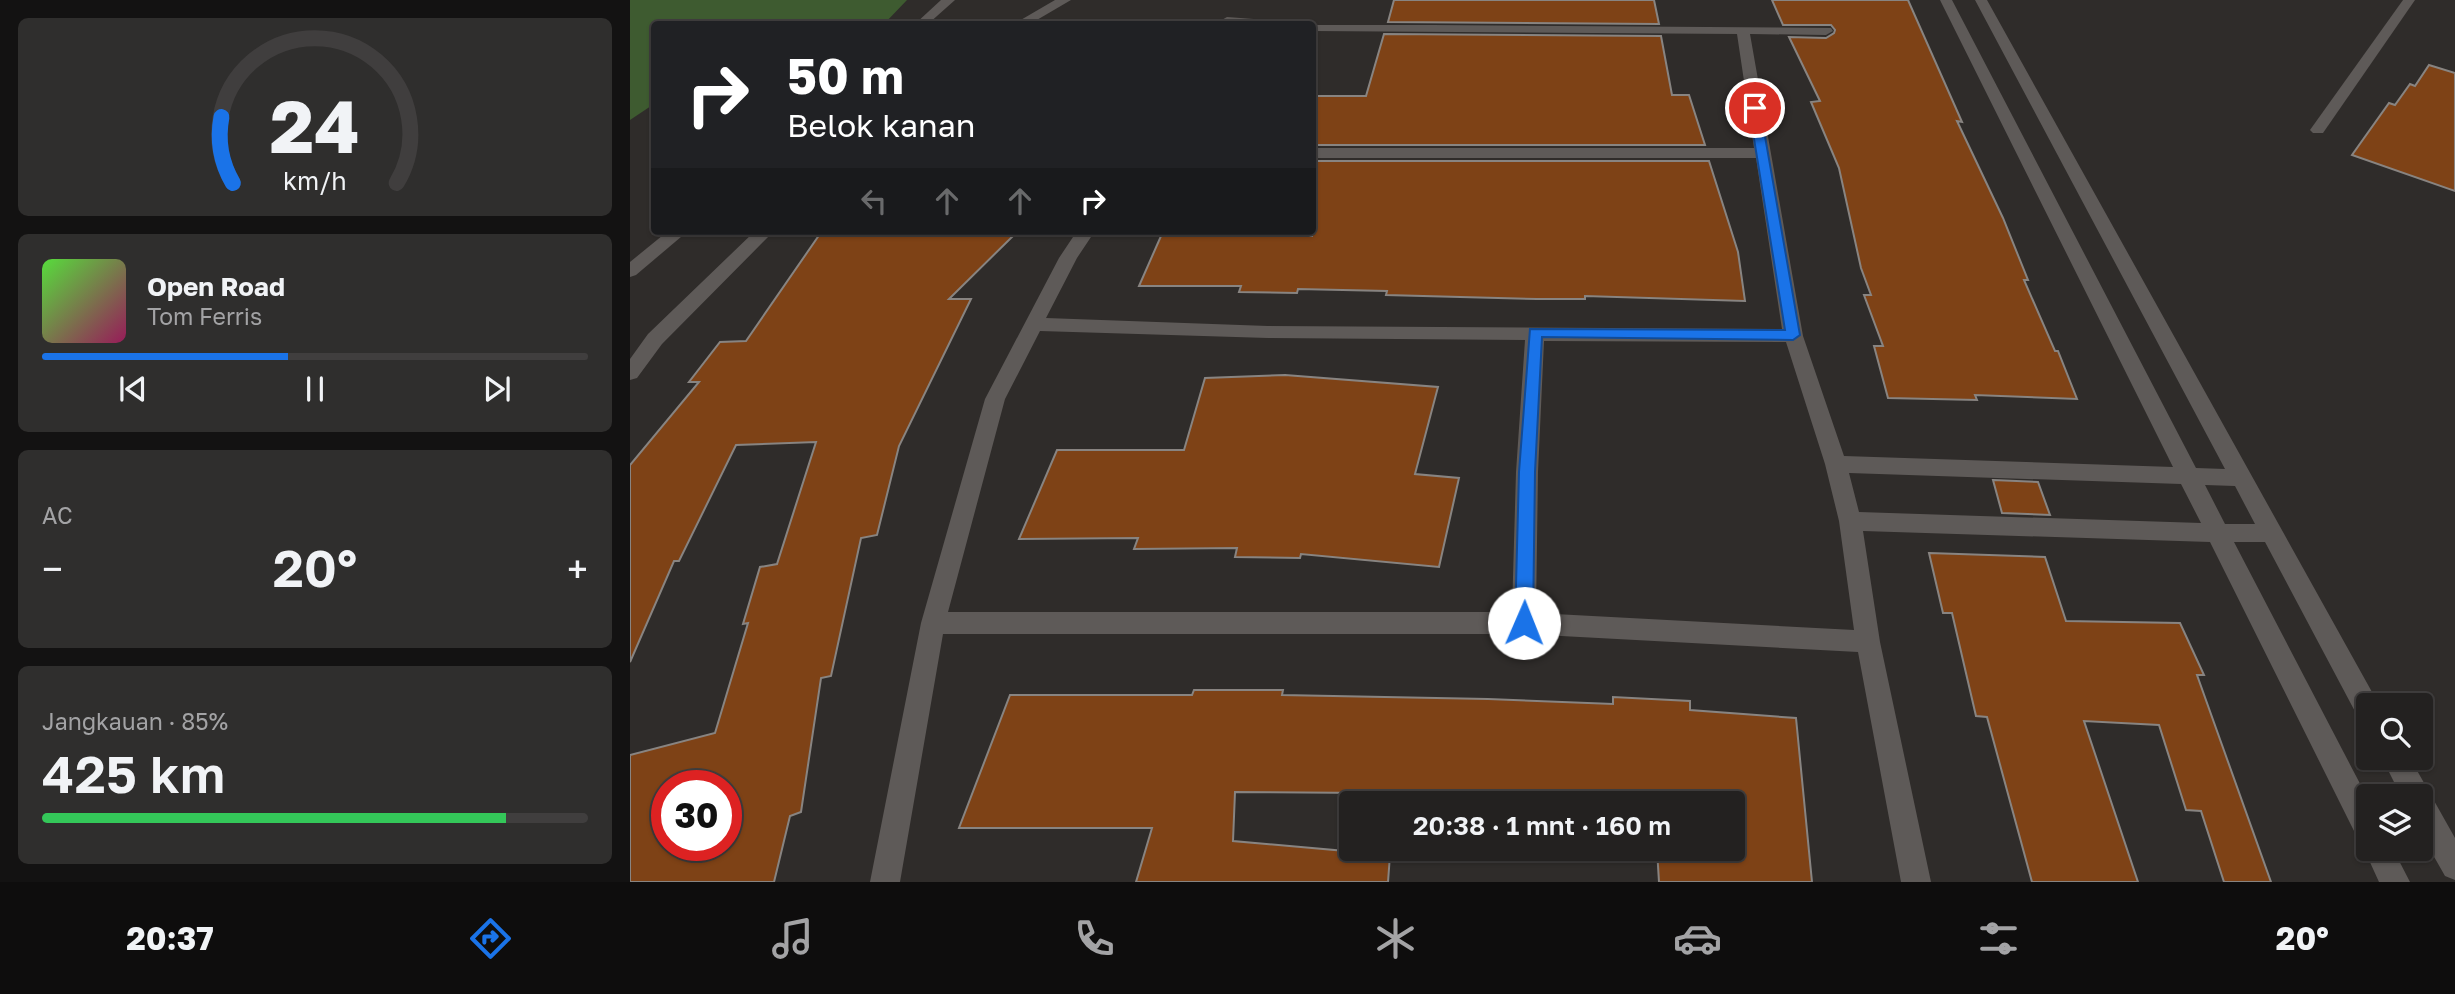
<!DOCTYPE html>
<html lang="id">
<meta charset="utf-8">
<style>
body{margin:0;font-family:"Golos Text",sans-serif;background:#2f2e2d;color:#f1f3f6;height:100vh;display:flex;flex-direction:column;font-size:26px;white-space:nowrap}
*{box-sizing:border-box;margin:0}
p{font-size:23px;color:#a3a3a5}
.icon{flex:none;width:38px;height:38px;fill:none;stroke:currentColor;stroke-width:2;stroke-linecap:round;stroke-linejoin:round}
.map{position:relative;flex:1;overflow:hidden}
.details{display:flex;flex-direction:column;gap:18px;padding:18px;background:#131212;width:630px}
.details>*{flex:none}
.banner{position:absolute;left:21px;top:21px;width:665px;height:214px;border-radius:7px;box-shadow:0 2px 5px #0004,0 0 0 2px #403e3e;background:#202124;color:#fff;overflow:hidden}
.buttons{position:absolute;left:1726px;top:693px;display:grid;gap:14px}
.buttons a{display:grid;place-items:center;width:77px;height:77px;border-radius:7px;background:#232120;box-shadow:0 2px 5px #0004,0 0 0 2px #403e3e;font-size:35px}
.speed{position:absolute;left:21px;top:770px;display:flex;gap:14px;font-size:35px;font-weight:700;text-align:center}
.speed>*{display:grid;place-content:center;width:91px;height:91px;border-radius:50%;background:#232120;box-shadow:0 2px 5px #0004,0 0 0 2px #403e3e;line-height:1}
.speed .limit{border:10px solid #d22;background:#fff;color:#111}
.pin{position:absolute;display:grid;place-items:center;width:60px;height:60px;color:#fff;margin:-30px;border:4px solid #fff;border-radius:50%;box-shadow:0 2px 7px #0007}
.me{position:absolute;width:77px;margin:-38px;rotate:1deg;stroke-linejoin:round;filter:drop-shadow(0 0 5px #0008)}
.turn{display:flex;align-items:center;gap:24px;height:147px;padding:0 21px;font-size:32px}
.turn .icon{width:91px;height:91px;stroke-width:2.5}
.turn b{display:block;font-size:49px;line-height:60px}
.lanes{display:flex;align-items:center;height:66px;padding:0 21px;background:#0003;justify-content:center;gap:35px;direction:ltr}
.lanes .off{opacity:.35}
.big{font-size:52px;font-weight:600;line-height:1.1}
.details .widget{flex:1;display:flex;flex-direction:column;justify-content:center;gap:10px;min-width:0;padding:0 24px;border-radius:10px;background:#2f2e2d}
.details .dial{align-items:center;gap:0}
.dial svg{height:182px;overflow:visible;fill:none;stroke:#403e3e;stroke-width:7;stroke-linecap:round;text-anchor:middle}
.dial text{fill:#f1f3f6;stroke:none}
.song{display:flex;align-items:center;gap:21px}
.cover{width:84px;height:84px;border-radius:10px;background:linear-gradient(135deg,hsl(110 70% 55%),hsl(330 70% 35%))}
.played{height:7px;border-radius:4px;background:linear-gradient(90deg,#1a73e8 45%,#403e3e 45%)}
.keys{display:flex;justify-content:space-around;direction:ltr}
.heat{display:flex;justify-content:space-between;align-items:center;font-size:38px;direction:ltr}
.charge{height:10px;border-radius:5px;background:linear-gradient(90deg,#34c759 85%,#403e3e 0)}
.trip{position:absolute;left:709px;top:791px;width:406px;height:70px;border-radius:7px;background:#232120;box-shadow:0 2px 5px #0004,0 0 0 2px #403e3e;font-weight:600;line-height:70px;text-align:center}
.tab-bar{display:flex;height:112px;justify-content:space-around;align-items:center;background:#0e0d0d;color:#a3a3a5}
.tab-bar .icon{width:49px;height:49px}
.tab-bar .selected{color:#1a73e8}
.tab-bar b{font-size:32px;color:#f1f3f6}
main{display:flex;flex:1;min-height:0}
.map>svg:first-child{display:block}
.green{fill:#3e5b30}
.building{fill:#7e4216;stroke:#888481;stroke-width:2;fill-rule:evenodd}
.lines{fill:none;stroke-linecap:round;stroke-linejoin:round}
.street{fill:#5e5a58;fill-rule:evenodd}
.route{fill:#1a73e8;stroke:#114b97;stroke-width:2}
</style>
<main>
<section class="details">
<div class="widget dial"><svg viewBox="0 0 100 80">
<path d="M14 69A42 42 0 1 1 86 69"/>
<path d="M14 69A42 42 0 0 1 9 40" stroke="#1a73e8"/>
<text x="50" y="56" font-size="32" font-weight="700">24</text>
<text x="50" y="72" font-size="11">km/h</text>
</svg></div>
<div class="widget">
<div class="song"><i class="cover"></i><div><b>Open Road</b><p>Tom Ferris</p></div></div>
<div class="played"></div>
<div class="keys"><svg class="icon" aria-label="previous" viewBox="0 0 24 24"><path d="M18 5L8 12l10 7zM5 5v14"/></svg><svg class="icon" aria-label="pause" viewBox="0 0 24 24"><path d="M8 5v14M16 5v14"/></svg><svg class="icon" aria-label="next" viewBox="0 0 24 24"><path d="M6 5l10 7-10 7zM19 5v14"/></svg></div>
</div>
<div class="widget"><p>AC</p>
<div class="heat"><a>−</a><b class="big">20°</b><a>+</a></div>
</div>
<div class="widget"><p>Jangkauan · 85%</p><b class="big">425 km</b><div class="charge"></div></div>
</section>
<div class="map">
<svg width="1825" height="882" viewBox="0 0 1825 882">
<rect width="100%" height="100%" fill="#2f2c2a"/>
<polygon class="green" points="0,0 277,0 254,24 24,24 24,104 0,120"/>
<g class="building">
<polygon points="764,0 1024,0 1029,24 758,22"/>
<polygon points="1142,0 1278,0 1332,122 1327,121 1373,218 1398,280 1394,280 1425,351 1428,351 1447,399 1345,395 1347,400 1258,398 1244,346 1253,346 1234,295 1241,295 1231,268 1209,168 1181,102 1190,101 1159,37 1196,38 1204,33 1205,30 1201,25 1153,25"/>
<polygon points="754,34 1031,36 1042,95 1059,95 1075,145 682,145 682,96 736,96"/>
<polygon points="1799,65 1825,73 1825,191 1722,155 1759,103 1765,105 1780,84 1785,86"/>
<polygon points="682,161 1079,161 1108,252 1115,301 955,296 955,299 907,299 756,295 757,291 668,289 667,293 609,292 611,286 509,286 531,236 682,236"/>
<path d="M 192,231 L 388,231 L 319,299 L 341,299 L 269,446 L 247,535 L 231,538 L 201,676 L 191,678 L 171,812 L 160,816 L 144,882 L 0,882 L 0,755 L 85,733 L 118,623 L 113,624 L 130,567 L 147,564 L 186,442 L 106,445 L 49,561 L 44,561 L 0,662 L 0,465 L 69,382 L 59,382 L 90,342 L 116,341 ZM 37,786 L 96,786 L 96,845 L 37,845 Z"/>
<polygon points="655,375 808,387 785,474 829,478 809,567 671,554 670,558 605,557 607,548 504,549 508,538 389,539 427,450 554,450 575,378"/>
<polygon points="1363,480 1408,482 1420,515 1372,513"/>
<polygon points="1299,553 1415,557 1436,621 1550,623 1574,675 1567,675 1641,882 1594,882 1571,811 1556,810 1529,725 1454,721 1508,882 1402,882 1357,717 1346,716 1322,613 1313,613"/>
<polygon points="564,690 653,690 652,695 858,699 983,704 983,697 1060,701 1060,710 1166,718 1182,882 1029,882 1027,849 1102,849 1102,803 1024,803 876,794 605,792 603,841 760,855 758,882 506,882 522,828 329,828 380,695 562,695"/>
</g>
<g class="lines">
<g class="street">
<polygon points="311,0 325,0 298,24 285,24"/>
<polygon points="425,0 441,0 400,24 384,24"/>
<path d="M 1310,0 L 1322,0 L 1566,468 L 1595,469 L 1345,0 L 1357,0 L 1747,701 L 1749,705 L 1738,705 L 1738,722 L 1729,719 L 1635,542 L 1604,542 L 1738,799 L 1738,849 L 1763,849 L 1780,882 L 1749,882 L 1734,849 L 1736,842 L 1728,839 L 1580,542 L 1233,531 L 1250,642 L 1301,882 L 1271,882 L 1228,652 L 894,634 L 313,634 L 270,882 L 240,882 L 291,623 L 355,399 L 429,258 L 447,231 L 465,231 L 447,258 L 416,318 L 638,326 L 1152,329 L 1126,158 L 682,158 L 682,148 L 1124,148 L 1107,34 L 682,31 L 682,24 L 677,24 L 1201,28 L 1203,31 L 1196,35 L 1120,34 L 1173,336 L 1214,456 L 1543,467 ZM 410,331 L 638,338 L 895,340 L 886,472 L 882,612 L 318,612 L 375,399 ZM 914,341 L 1156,342 L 1195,464 L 1209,521 L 1224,630 L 906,613 L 908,472 ZM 1219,473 L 1551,484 L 1571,523 L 1229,512 ZM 1575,485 L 1605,486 L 1625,524 L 1595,524 Z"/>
<polygon points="1773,0 1785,0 1693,133 1683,133 1680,130"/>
<polygon points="597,17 637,20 644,24 592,24 590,21"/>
<polygon points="38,231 58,231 6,275 0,277 0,262"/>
<polygon points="125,231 144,231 32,344 7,378 0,380 0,359 18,334"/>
<polygon points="1752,758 1780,758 1825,838 1825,880 1815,876 1790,832 1790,796 1771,796"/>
</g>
</g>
<polygon class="route" points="1125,104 1130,108 1170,335 1163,340 912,337 905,472 903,623 901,629 894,631 888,629 885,623 889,472 900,329 1155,330 1119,108"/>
</svg>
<div class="buttons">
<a><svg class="icon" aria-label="search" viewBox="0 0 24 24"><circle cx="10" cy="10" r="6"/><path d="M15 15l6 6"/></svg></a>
<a><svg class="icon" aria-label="layers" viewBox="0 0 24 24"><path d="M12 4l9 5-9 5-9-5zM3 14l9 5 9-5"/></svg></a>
</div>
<div class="speed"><div class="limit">30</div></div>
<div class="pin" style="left:1125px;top:108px;background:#d93025"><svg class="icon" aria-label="arrive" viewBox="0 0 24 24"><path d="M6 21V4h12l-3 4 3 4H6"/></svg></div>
<svg class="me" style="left:894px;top:623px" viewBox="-20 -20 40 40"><circle r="19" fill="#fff"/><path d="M0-13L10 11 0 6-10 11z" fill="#1a73e8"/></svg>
<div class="trip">20:38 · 1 mnt · 160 m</div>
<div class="banner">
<div class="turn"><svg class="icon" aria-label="right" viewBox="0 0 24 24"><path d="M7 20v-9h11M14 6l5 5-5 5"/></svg><div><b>50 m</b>Belok kanan</div></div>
<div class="lanes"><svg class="icon off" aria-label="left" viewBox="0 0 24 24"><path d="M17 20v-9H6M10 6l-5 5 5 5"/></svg><svg class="icon off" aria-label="ahead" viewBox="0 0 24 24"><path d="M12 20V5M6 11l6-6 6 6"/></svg><svg class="icon off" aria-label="ahead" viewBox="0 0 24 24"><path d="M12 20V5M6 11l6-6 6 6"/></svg><svg class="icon" aria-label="right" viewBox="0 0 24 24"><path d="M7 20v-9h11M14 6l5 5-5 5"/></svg></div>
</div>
</div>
</main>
<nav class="tab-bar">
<b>20:37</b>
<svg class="icon selected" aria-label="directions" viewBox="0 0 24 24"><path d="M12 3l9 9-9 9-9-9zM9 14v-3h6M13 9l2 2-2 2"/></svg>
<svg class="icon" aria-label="music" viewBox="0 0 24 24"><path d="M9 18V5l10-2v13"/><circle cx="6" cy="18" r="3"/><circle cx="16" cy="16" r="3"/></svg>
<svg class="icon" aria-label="phone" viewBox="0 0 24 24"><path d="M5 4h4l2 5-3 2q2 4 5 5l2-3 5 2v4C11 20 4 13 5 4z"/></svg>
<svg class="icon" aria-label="climate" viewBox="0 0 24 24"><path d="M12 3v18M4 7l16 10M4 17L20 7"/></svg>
<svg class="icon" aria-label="car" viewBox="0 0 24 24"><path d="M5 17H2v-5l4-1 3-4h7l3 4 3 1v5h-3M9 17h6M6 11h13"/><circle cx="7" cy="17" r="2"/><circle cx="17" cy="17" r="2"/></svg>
<svg class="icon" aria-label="filters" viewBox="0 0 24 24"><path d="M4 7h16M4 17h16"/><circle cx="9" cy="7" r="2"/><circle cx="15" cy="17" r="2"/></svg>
<b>20°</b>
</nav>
